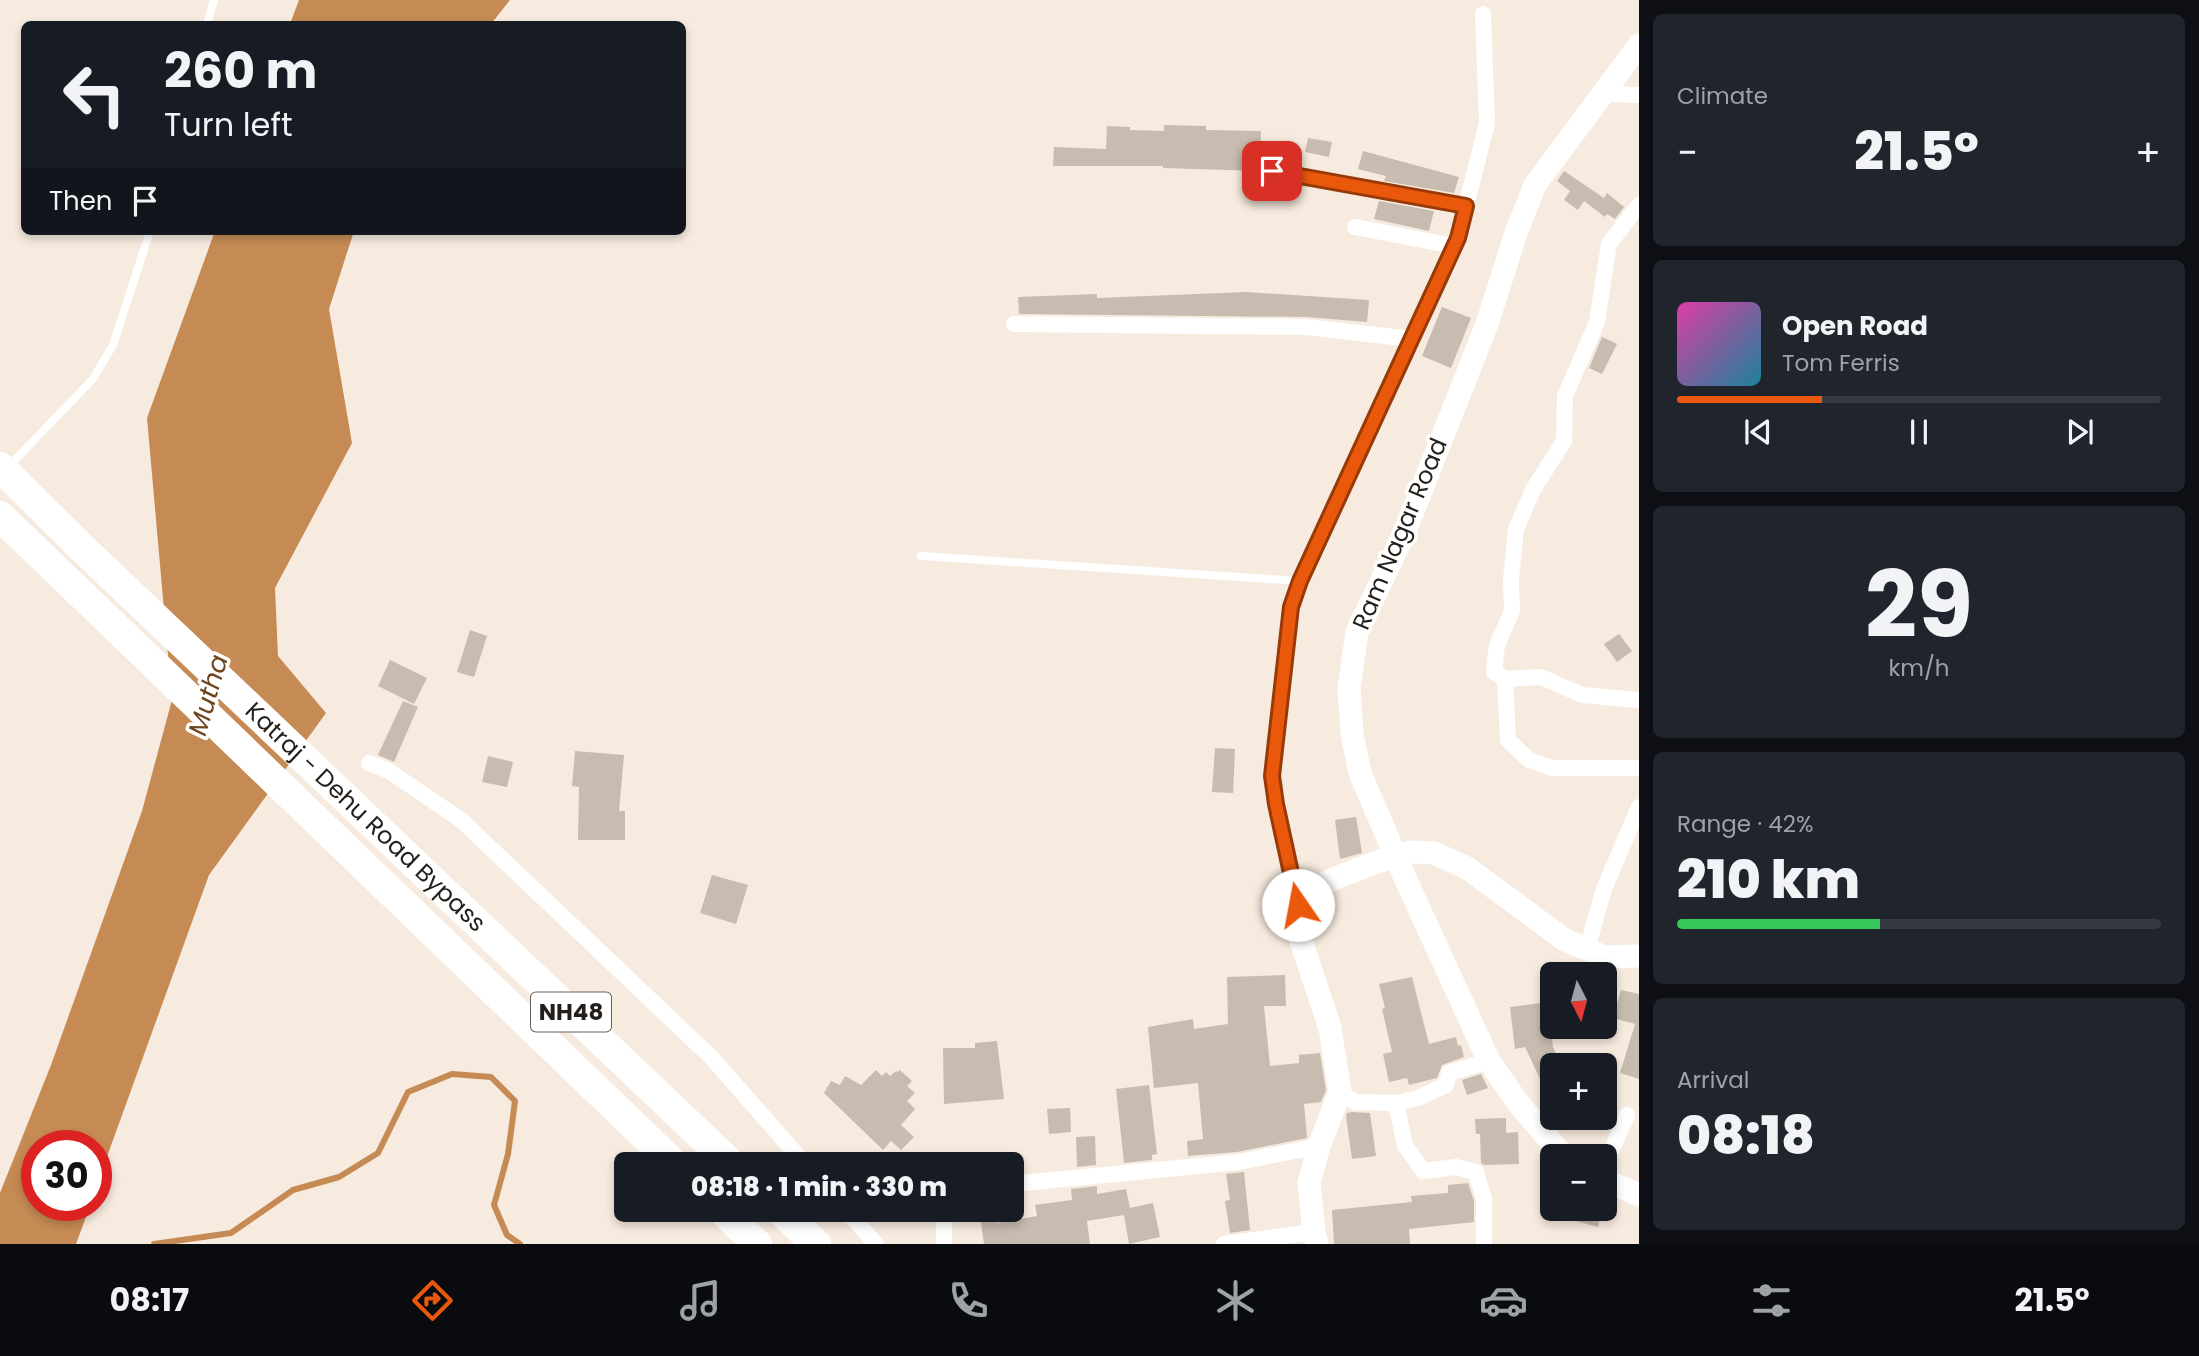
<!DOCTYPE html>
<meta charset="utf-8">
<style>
body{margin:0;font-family:Poppins,sans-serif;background:#20242c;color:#f1f3f6;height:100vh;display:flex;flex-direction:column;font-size:26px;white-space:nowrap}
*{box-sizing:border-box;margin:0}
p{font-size:23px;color:#9ea1a6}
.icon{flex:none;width:38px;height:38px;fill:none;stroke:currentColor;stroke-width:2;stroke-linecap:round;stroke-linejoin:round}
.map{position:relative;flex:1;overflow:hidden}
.details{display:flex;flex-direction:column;gap:14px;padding:14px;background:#0d0f14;width:560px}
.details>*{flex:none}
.banner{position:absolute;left:21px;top:21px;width:665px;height:214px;border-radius:10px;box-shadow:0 4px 10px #0003;background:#171b24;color:#f1f3f6;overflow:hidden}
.needle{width:46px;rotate:174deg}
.buttons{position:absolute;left:1540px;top:962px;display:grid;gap:14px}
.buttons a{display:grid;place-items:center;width:77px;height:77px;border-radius:10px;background:#171b24;box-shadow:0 4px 10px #0003;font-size:35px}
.speed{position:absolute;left:21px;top:1130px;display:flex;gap:14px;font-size:35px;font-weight:700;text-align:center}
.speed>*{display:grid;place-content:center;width:91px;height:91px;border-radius:50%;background:#171b24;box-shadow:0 4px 10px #0003;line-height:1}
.speed .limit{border:10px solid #d22;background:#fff;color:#111}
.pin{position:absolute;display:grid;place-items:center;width:60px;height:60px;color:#fff;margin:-30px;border-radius:14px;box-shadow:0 4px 10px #0006}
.me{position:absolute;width:77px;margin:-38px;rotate:348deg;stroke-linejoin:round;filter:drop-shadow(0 0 5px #0008)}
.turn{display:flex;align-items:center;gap:24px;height:147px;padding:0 28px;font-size:32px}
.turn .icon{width:91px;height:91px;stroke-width:2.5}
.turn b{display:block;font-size:49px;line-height:60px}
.then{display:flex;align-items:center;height:66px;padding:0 28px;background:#0003;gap:14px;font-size:26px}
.big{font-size:52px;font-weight:800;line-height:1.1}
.details .card{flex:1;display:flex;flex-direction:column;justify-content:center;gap:10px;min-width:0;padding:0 24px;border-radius:10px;background:#20242c}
.details .dial{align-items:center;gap:0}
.dial b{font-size:91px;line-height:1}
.song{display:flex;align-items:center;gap:21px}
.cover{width:84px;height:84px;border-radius:10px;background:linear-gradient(135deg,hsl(320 70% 55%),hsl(190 70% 35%))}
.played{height:7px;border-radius:4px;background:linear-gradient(90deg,#ea580c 30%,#363941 30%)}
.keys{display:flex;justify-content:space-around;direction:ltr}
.heat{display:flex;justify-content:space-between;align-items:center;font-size:38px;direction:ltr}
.charge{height:10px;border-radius:5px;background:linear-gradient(90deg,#34c759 42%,#363941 0)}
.trip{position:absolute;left:614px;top:1152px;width:410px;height:70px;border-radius:10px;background:#171b24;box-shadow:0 4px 10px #0003;font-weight:800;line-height:70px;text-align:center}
.dock{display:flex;height:112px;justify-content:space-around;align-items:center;background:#090b0e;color:#9ea1a6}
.dock .icon{width:49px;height:49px}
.dock .current{color:#ea580c}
.dock b{font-size:32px;color:#f1f3f6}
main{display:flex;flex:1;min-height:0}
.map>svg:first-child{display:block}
.water{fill:#c68b54}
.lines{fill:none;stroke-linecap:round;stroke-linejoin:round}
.stream{stroke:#c68b54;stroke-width:6}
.building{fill:#c8bbb0}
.lane{stroke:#fff;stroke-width:8}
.street{stroke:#fff;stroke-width:16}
.secondary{stroke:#fff;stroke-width:23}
.highway{stroke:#fff;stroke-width:30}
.route-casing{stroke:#983908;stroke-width:18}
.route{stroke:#ea580c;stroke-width:12}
.labels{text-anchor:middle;stroke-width:7;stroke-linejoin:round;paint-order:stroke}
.shield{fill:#fff;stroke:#66625f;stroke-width:2}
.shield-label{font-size:23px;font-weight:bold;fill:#241f1b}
.street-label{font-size:24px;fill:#241f1b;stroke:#fff}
.water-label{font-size:26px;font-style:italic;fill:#6e451c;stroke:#fff}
</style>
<main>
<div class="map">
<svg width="1639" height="1244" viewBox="0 0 1639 1244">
<rect width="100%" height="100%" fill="#f7eade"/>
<g class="water">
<polygon points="299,0 510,0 491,24 290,24"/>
<polygon points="215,231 354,231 329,309 352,443 275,588 278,656 326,713 209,875 96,1187 96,1146 37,1146 37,1206 90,1206 76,1244 0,1244 0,1193 51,1065 142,811 172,700 147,418"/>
</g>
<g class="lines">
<polyline class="stream" points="154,1244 231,1233 293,1190 339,1177 378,1153 408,1092 452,1074 491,1077 515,1101 508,1154 494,1205 507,1235 520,1244"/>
</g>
<g class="building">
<polygon points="1164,125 1206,126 1206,130 1261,131 1260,171 1163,168 1163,166 1053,166 1054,147 1106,149 1107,126 1130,127 1130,130 1164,131"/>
<polygon points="1308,138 1332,142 1329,157 1305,152"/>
<polygon points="1363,151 1459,177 1454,193 1384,181 1386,176 1358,169"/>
<polygon points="1564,171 1604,198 1607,193 1624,207 1615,219 1607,214 1605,217 1584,201 1578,210 1564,200 1570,191 1557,181"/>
<polygon points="1379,201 1434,211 1429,231 1374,219"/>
<polygon points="1246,292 1369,300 1367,322 1307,317 1019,314 1018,297 1097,294 1097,298"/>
<polygon points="1442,307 1471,318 1451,368 1422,356"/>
<polygon points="1602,337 1617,344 1602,374 1589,368"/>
<polygon points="470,630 487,636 474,677 457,672"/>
<polygon points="1619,634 1632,651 1617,662 1604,644"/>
<polygon points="390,660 427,678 414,704 378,686"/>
<polygon points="403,701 418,707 394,762 378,755"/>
<polygon points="1215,748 1235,749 1233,793 1212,792"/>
<polygon points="575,751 624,755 619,811 625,811 625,840 578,840 579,787 572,786"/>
<polygon points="488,756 513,762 507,787 482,782"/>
<polygon points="1356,817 1362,853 1340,859 1335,820"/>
<polygon points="712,875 748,885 736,924 700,913"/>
<polygon points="1285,975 1286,1006 1264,1006 1270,1066 1299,1063 1299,1055 1320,1053 1326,1090 1321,1102 1304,1104 1307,1138 1237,1152 1188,1156 1187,1141 1203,1139 1198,1083 1154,1088 1148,1027 1193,1019 1194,1029 1228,1024 1227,977"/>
<polygon points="1412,977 1429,1044 1456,1037 1458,1046 1461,1045 1464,1057 1442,1065 1437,1078 1409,1085 1407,1078 1389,1082 1383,1054 1392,1052 1382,1009 1385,1008 1379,984"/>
<polygon points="1621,990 1639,994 1639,1079 1620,1073 1635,1024 1613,1018"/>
<polygon points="1548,1002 1553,1047 1562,1066 1552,1066 1552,1104 1525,1047 1515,1049 1510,1007"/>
<polygon points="997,1041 1004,1099 944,1104 943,1048 975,1048 975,1043"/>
<polygon points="876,1070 882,1076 886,1072 890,1076 896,1071 898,1072 900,1070 912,1081 907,1086 915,1093 907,1101 915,1109 901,1125 914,1137 901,1150 891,1141 883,1150 824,1093 831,1081 840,1085 845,1076 861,1085"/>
<polygon points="1481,1074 1488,1088 1467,1095 1462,1080"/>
<polygon points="1149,1085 1157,1154 1152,1155 1152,1160 1124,1163 1116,1089"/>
<polygon points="1070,1108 1071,1132 1049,1134 1047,1109"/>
<polygon points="1352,1112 1370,1113 1376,1156 1352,1159 1346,1116 1347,1113"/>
<polygon points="1506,1118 1506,1133 1518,1132 1519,1164 1484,1165 1481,1163 1480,1134 1476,1134 1475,1119"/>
<polygon points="1095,1136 1096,1165 1077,1167 1076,1137"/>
<polygon points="1244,1172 1250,1230 1230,1233 1225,1201 1230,1200 1226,1174"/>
<polygon points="1468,1183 1474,1201 1474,1222 1409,1229 1410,1244 1334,1244 1332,1210 1412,1202 1411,1196 1448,1193 1448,1185"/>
<polygon points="1097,1186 1097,1194 1126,1189 1130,1208 1153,1203 1160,1237 1129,1244 1124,1215 1087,1221 1090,1244 984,1244 979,1209 995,1209 997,1223 1037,1216 1035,1205 1072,1200 1071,1189"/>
<polygon points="1550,1209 1602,1209 1598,1227 1549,1214"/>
</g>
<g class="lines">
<g class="lane">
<polyline points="207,24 214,0"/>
<polyline points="9,466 93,379 113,345 150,231"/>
<polyline points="921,556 1300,581"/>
</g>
<g class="street">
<polyline points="1604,94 1639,95"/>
<polyline points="1272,171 1466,206"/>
<polyline points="1355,227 1454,246"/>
<polyline points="1014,324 1307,327 1411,339"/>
<polyline points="1505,679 1494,672 1497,645 1512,611 1511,579 1516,529 1534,488 1564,441 1565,396 1597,322 1609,244 1639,205"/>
<polyline points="1639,700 1582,695 1541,677 1505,679 1508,740 1529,760 1552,768 1639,768"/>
<polyline points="369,763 389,771 461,820 712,1058 805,1164"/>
<polyline points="1298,905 1272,776 1291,607 1300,581 1458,238 1487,123 1483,14"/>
<polyline points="1587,949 1604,889 1639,807"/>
<polyline points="1340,1092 1355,1102 1396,1103 1418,1098 1446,1085 1449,1073 1489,1061"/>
<polyline points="1396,1103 1405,1145 1423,1171 1456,1167 1476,1172 1484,1199 1484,1244"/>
<polyline points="1605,1165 1627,1115"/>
<polyline points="1012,1184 1239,1162 1319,1146"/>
<polyline points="845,1209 876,1244"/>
<polyline points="944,1209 944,1244"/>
<polyline points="1224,1244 1314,1232"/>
</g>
<g class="secondary">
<polyline points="1564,1157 1518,1103 1489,1061 1405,878 1360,773 1352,734 1349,688 1357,632 1404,534 1487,324 1517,230 1535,185 1639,45"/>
<polyline points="1605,1180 1639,1195"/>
<polyline points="1317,1244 1314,1232 1309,1183 1319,1146 1340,1092 1330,1028 1301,941 1298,905 1330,880 1396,855 1412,852 1434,853 1467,868 1565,940 1605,957 1639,956"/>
</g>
<g class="highway">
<path id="s1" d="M 0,467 L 81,547 L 731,1164"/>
<polyline points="0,516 674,1164"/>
<polyline points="721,1209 757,1244"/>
<polyline points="779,1209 816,1244"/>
</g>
</g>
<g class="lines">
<g class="route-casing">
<polyline id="route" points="1272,171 1466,206 1458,238 1300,581 1291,607 1272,776 1276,804 1298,905"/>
</g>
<use href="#route" class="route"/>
</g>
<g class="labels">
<rect class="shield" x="531" y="992.5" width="80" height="39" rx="5"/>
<g class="shield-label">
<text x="571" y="1020">NH48</text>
</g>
<g class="street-label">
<text transform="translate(1400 534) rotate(-67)" y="8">Ram Nagar Road</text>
<text dy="8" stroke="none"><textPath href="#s1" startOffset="506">Katraj - Dehu Road Bypass</textPath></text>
</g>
<g class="water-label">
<text transform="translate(208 695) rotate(-74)" y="9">Mutha</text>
</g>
</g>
</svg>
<div class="buttons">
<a><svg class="needle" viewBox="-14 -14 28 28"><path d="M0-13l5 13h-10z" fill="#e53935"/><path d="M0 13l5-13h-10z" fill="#9ea1a6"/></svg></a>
<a>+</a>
<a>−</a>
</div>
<div class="speed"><div class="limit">30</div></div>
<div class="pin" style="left:1272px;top:171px;background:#d93025"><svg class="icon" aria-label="arrive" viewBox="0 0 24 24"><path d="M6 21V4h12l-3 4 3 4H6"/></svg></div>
<svg class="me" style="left:1298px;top:905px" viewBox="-20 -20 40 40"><circle r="19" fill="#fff"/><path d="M0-13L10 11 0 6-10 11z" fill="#ea580c"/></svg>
<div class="trip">08:18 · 1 min · 330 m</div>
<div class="banner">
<div class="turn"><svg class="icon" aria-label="left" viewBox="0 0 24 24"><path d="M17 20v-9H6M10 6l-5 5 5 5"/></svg><div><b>260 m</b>Turn left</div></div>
<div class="then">Then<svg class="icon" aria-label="arrive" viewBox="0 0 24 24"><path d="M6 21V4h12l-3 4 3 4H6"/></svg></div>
</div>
</div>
<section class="details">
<div class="card"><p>Climate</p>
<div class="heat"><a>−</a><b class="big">21.5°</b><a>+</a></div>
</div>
<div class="card">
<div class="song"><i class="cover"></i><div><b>Open Road</b><p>Tom Ferris</p></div></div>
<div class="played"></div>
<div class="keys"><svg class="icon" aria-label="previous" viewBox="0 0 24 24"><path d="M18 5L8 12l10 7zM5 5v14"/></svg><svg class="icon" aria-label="pause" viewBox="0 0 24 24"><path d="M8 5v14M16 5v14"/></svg><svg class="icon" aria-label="next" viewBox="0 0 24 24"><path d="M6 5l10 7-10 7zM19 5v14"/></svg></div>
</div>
<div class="card dial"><b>29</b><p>km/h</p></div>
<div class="card"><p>Range · 42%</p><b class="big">210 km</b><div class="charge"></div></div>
<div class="card"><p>Arrival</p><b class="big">08:18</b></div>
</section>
</main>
<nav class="dock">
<b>08:17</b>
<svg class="icon current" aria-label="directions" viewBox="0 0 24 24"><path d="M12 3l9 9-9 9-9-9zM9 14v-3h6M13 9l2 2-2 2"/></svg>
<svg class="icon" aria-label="music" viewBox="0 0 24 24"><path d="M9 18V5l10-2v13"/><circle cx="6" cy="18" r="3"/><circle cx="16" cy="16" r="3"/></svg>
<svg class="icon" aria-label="phone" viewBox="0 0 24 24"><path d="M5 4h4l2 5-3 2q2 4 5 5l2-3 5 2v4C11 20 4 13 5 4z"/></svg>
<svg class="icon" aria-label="climate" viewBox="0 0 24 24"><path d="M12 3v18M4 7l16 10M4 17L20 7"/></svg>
<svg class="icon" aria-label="car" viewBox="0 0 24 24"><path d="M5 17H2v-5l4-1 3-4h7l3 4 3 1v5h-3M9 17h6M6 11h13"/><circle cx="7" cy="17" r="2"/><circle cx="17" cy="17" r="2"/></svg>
<svg class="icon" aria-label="filters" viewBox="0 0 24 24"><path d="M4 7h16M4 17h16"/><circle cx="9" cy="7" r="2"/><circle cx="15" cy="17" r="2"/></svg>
<b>21.5°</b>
</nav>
